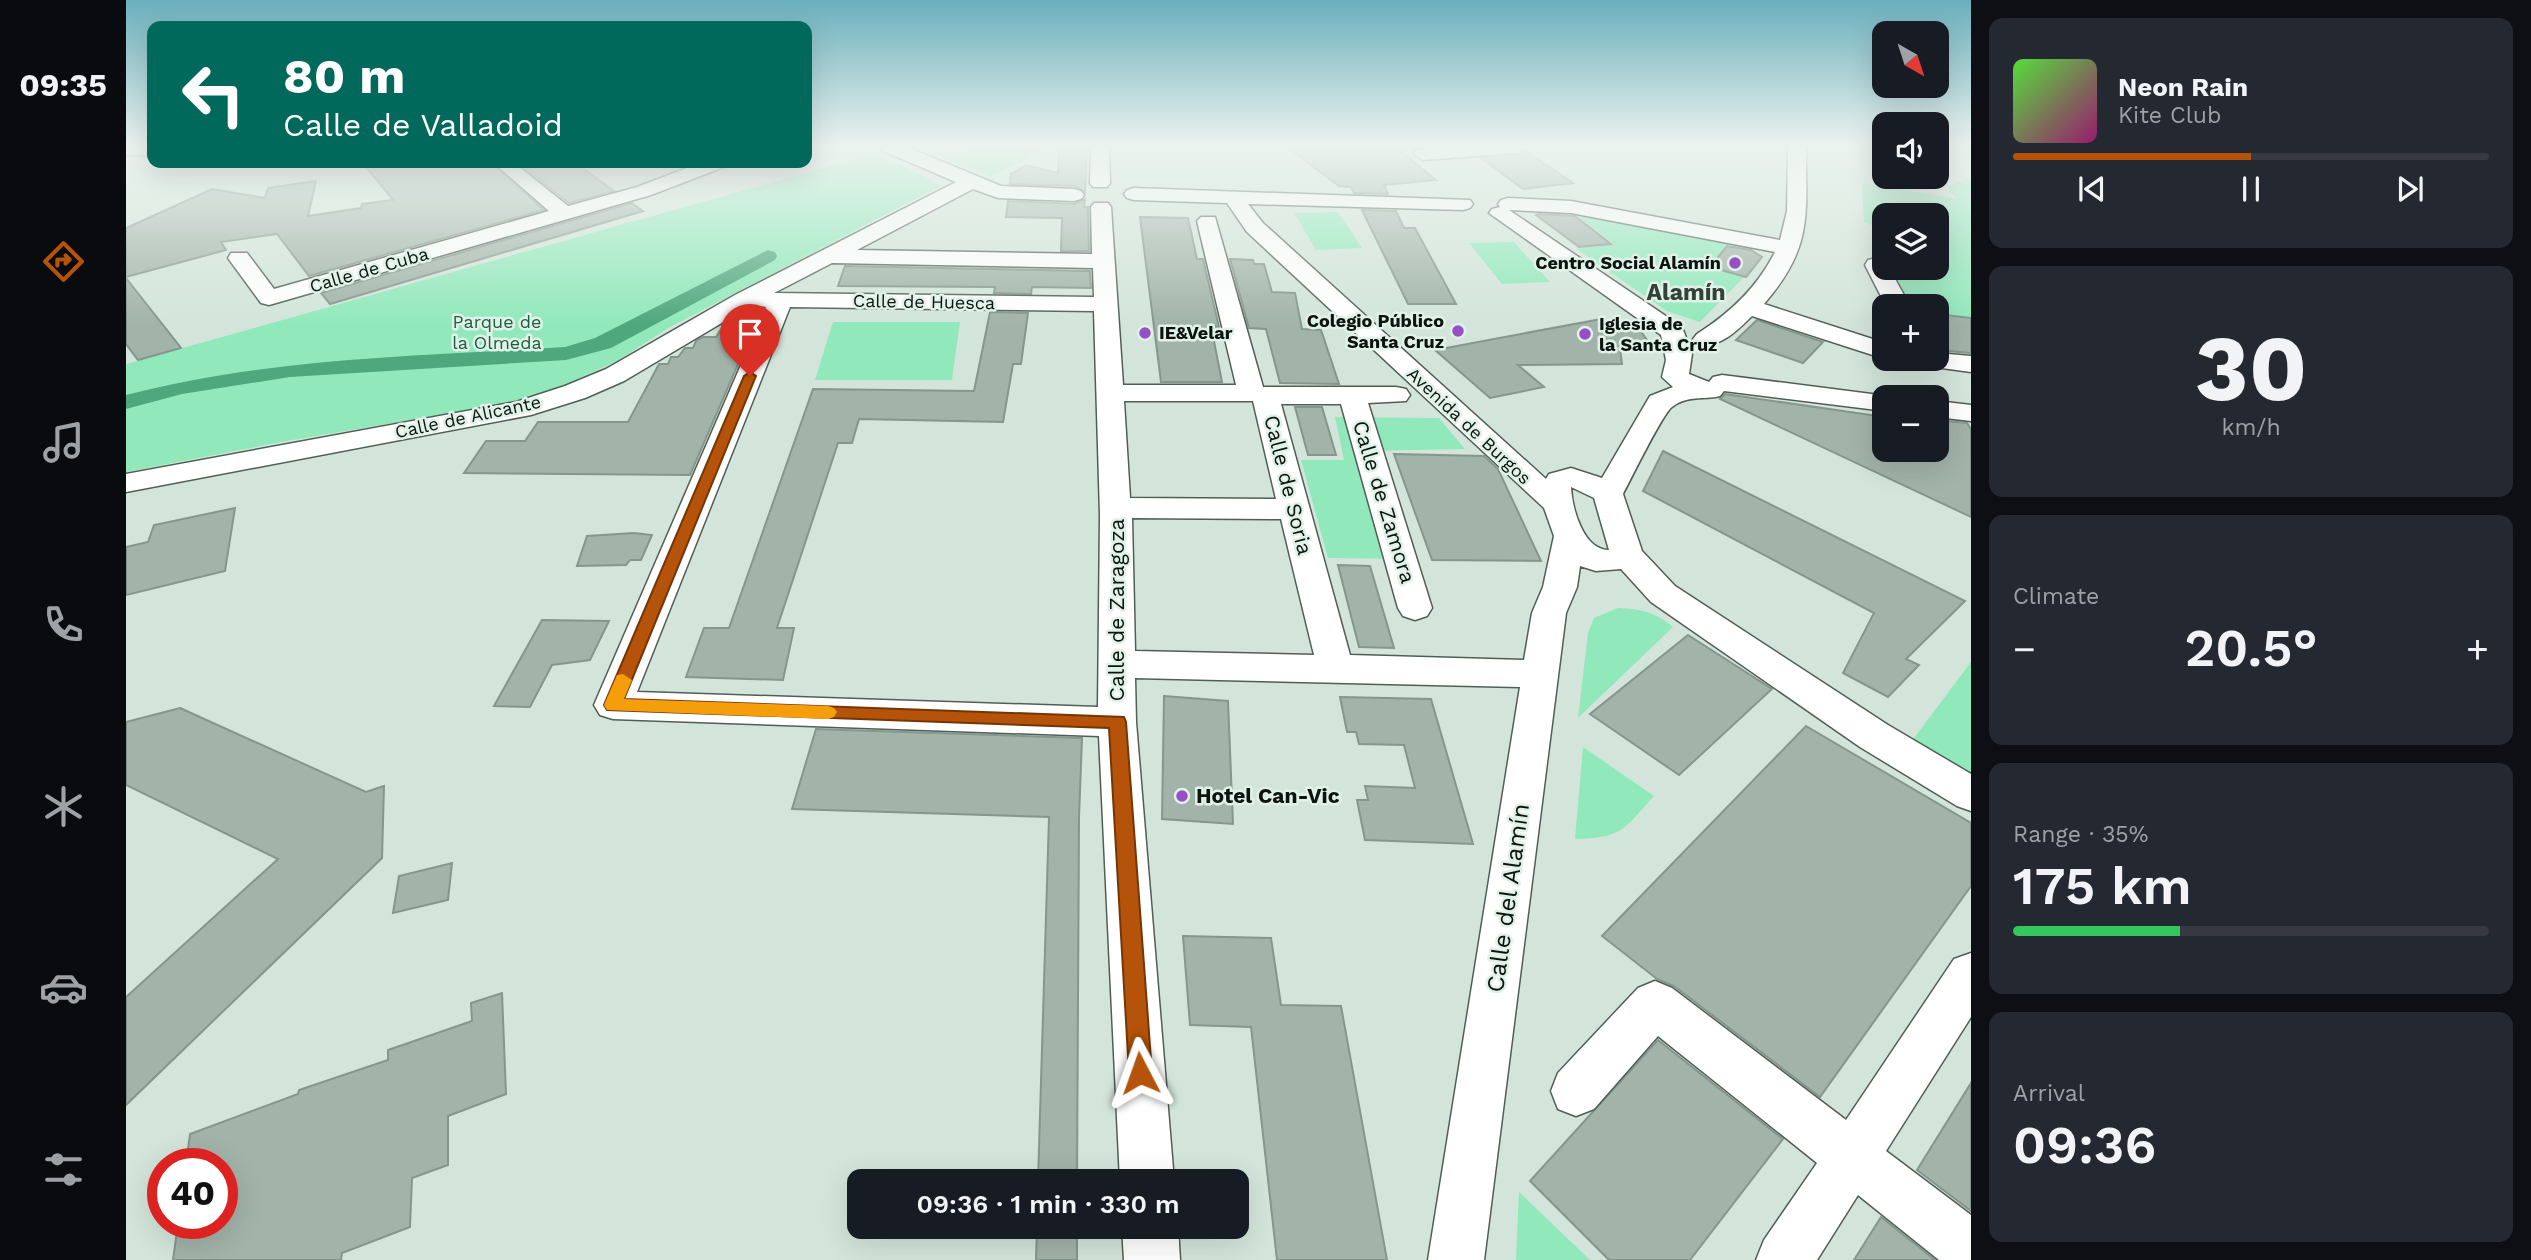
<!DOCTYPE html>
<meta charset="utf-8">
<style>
body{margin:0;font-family:"Work Sans",sans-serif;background:#242831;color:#f1f3f6;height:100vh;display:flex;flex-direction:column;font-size:26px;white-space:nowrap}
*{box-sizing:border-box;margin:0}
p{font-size:23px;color:#9ea1a6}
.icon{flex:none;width:38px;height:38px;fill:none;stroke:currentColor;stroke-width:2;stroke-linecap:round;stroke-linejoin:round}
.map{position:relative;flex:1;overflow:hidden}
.side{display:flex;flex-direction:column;gap:18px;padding:18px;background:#0d0f14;width:560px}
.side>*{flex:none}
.banner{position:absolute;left:21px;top:21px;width:665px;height:147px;border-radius:14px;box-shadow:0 7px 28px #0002;background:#00695c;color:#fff;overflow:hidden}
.needle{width:46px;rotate:141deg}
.fabs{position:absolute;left:1746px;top:21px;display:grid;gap:14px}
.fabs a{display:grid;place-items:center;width:77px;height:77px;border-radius:14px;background:#171b24;box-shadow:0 7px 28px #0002;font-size:35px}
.speed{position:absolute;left:21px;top:1148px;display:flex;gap:14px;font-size:35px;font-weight:700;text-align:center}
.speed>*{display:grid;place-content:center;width:91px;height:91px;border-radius:50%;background:#171b24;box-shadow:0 7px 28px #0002;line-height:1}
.speed .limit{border:10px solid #d22;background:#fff;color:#111}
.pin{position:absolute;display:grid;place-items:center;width:60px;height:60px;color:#fff;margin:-72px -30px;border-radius:50% 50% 50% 0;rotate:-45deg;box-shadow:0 0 7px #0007}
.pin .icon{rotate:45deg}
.me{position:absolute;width:77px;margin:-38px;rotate:356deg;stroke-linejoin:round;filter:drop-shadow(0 0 5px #0008)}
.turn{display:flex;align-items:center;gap:24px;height:147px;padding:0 21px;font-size:32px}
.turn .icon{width:91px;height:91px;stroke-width:2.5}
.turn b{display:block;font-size:49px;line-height:60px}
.big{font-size:52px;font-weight:600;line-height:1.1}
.side .card{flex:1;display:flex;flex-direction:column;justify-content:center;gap:10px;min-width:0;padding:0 24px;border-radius:14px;background:#242831}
.side .dial{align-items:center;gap:0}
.dial b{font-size:91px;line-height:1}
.song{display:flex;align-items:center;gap:21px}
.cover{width:84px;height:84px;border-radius:10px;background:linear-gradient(135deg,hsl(110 70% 55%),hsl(320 70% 35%))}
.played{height:7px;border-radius:4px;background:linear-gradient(90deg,#b45309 50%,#363941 50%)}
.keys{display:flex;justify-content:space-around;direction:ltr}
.heat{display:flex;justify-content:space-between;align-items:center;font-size:38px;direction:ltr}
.charge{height:10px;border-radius:5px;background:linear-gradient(90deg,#34c759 35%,#363941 0)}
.trip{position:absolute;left:721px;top:1169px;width:402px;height:70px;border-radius:14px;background:#171b24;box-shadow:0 7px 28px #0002;font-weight:600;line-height:70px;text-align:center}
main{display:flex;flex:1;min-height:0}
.dock{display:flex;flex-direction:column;width:126px;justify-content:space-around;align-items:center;background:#090b0e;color:#9ea1a6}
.dock .icon{width:49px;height:49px}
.dock .on{color:#b45309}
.dock b{font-size:32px;color:#f1f3f6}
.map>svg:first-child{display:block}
.green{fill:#91e9bb}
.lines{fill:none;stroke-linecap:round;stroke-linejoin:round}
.canal{fill:#4fa77d;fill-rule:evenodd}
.building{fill:#a2b3a9;stroke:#85968c;stroke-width:2}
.minor-casing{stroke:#505f56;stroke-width:3}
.minor{fill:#fff;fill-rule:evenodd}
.route{fill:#b45309;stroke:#753606;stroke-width:2}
.slow{fill:#f59e0b}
.poi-dot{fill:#9750c3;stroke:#e0f2e8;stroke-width:2.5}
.labels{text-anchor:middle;stroke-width:5;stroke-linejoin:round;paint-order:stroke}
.far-poi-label{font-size:18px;font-weight:bold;fill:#0d130f;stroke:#e0f2e8;text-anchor:end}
.far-street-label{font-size:18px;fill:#0d130f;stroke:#e0f2e8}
.far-park-label{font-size:18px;fill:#1c5e40;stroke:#e0f2e8}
.street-label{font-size:21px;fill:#0d130f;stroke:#e0f2e8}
.poi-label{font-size:21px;font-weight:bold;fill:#0d130f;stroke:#e0f2e8;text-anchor:start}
.far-district-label{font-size:23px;font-weight:bold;fill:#334139;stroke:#e0f2e8}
.near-street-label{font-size:24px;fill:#0d130f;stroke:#e0f2e8}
</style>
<main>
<nav class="dock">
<b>09:35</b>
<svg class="icon on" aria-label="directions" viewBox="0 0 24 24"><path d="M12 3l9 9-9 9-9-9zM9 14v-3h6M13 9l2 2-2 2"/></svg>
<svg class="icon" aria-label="music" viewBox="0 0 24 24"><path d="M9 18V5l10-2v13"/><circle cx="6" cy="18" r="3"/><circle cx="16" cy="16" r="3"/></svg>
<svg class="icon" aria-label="phone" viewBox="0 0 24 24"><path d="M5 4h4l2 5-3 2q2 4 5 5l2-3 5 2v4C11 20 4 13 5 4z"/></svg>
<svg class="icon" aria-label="climate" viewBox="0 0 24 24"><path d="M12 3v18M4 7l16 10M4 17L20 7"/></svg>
<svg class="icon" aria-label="car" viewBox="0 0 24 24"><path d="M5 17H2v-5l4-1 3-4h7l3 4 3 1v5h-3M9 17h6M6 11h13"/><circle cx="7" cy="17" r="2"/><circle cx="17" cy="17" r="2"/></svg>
<svg class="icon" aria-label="filters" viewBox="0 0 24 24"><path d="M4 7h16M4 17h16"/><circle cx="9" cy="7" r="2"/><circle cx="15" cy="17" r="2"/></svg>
</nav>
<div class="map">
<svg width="1845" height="1260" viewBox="0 0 1845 1260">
<rect width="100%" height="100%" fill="#d3e5da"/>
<g class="green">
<polygon points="849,147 925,147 865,176 818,159"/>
<polygon points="747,154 796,175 814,186 544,327 489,362 431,388 378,404 161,441 0,472 0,364"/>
<polygon points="1845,178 1845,317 1811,313 1811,306 1780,306 1762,269 1811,268 1811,215 1759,215 1759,251 1746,225 1738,222 1736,183 1831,199 1822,189 1827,184"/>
<polygon points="1212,212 1236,248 1190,250 1168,213"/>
<polygon points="1448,213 1603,244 1583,268 1618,277 1574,322 1541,311 1450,249 1488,244"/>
<polygon points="1388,242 1424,282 1376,284 1343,243"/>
<polygon points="707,322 834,322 826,380 689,380"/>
<polygon points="1209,417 1313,418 1339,449 1242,451 1278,559 1202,558 1175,460 1218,460"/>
<path d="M 1492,608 C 1515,609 1529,612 1547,627 L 1452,718 L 1462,633 L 1468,618 Z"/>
<polygon points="1845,662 1845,775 1785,742"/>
<path d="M 1457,747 L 1528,796 C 1498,829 1497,838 1449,839 Z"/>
<polygon points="1393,1192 1464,1260 1390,1260"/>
</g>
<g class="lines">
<path class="canal" d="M 642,250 L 649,252 L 651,256 L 649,260 L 485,348 L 440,360 L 164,377 L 56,394 L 0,409 L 0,395 C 148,357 288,357 439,347 L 469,338 Z"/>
</g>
<g class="building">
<polygon points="933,147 961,147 959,192 948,186 884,184 885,174 900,165 932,173"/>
<polygon points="1161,147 1270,147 1310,180 1258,185 1262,194 1228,193 1225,187 1213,186"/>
<polygon points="1400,151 1447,183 1397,189 1355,158 1392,156"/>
<polygon points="237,163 366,163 418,210 183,276 151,234 95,242 100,250 0,277 0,228 86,189 139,198 142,188 190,181 182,216 235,208 236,204 267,200"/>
<polygon points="392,163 450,163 488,191 443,203"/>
<polygon points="959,199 958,207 962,207 963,251 935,251 936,218 880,217 882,201 948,204"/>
<polygon points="506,203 517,211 204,304 195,293"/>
<polygon points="1236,210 1270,211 1278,228 1289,228 1330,304 1282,304"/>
<polygon points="1412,214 1449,216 1485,244 1453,247 1410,215"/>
<polygon points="1014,217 1062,218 1071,259 1077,259 1093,327 1085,326 1096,382 1035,382"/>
<polygon points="1601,246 1625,250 1636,257 1620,277 1584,267"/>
<polygon points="1104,259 1127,260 1128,264 1138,264 1146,292 1169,293 1176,329 1195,330 1213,384 1154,383 1140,329 1123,328"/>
<polygon points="719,266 964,271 965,288 906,287 905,294 868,293 869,287 712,286"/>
<polygon points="0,278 55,348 12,360 0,344"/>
<polygon points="864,312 902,313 895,364 887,364 877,422 733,419 726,443 712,443 651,628 668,628 657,680 560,677 578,628 603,628 687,389 848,391"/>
<polygon points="1811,314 1845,318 1845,353 1811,350"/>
<polygon points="1475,319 1510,325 1524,344 1494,348 1496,364 1392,365 1418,387 1364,398 1309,350"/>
<polygon points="1631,320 1697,342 1677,363 1610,340"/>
<polygon points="598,325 629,325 564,475 338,473 360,441 399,441 412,422 502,422 533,364 542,364 545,357 552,357 559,348 567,348 570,341 577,337 590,337"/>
<polygon points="1599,394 1759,417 1759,450 1811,450 1811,420 1841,423 1845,429 1845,517 1594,399"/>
<polygon points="1169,407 1196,407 1210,455 1182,455"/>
<polygon points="1537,451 1839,601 1780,659 1793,665 1762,697 1717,673 1748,613 1517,491"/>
<polygon points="1268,454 1358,456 1372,469 1415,561 1306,560"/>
<polygon points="109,508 99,571 0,595 0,547 22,542 28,525"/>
<polygon points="508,533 526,535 515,560 504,560 500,565 451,566 461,536"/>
<polygon points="1212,565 1244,566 1268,648 1233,647"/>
<polygon points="416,620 483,621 464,660 426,665 404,707 368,706"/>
<polygon points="1562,635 1646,689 1553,775 1464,714"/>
<polygon points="1038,696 1102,701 1107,824 1036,819"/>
<polygon points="1214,697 1305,699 1347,844 1239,840 1231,800 1242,800 1239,786 1289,788 1278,745 1233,744 1230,732 1221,732"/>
<polygon points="54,708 240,792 258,786 256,858 0,1105 0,997 152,859 0,785 0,722"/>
<polygon points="1680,726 1845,823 1845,886 1694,1097 1548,986 1531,979 1476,936"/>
<polygon points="690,729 956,738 953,818 951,1181 912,1181 923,817 666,809"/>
<polygon points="326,863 322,900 267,913 273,876"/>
<polygon points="1057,936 1145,938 1155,1005 1215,1006 1261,1260 1151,1260 1125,1027 1064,1025"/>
<polygon points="376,993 380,1094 322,1116 322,1165 286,1178 284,1227 216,1253 215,1260 47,1260 52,1223 96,1223 96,1164 60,1164 64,1134 172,1094 173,1090 262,1060 262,1050 346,1021 345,1003"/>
<polygon points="1532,1040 1657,1139 1564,1260 1483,1260 1404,1181"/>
<polygon points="1845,1083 1845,1211 1791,1170"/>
<polygon points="1755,1217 1809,1260 1728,1260"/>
<polygon points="911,1227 951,1227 951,1260 910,1260"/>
</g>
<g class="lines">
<g class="minor-casing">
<g id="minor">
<rect x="0" y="147" width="26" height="8"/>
<path d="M 755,147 L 781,147 L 875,186 L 948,189 L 955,191 L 958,195 L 955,199 L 948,201 L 872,198 L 847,189 L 731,250 L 966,254 L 965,207 L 968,203 L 982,203 L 985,207 L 997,385 L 1110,385 L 1071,221 L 1075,217 L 1089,217 L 1137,387 L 1270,387 L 1280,389 L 1284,395 L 1280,401 L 1242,403 L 1306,608 L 1301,616 L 1289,620 L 1277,616 L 1272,608 L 1215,404 L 1155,404 L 1224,655 L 1398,660 L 1406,613 L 1417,587 L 1428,536 L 1418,508 L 1121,232 L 1101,203 L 1008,200 L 1001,198 L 998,194 L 1001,190 L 1008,188 L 1344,200 L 1347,204 L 1344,208 L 1337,210 L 1122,204 L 1137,223 L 1420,479 L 1423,474 L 1445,468 L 1476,478 L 1524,396 L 1547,387 L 1536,377 L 1540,360 L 1535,335 L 1363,213 L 1366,209 L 1374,207 L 1372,204 L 1375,200 L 1382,198 L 1445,201 L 1654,240 L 1661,211 L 1662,147 L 1680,147 C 1680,217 1687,247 1638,304 L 1759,343 L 1759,359 L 1626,316 C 1612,330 1592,350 1571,344 L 1567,339 L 1571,334 C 1604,313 1631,288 1649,252 L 1445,213 L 1383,210 L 1556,327 L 1566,354 L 1563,374 L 1583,382 L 1587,377 L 1596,375 L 1769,397 L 1759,397 L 1759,411 L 1598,391 L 1594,396 C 1578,400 1561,395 1546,407 C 1537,413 1505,479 1497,494 L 1516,551 L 1549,586 L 1762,725 L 1845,774 L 1845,811 L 1831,806 L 1734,747 L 1525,602 L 1495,569 L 1470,571 L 1454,566 L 1451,587 L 1440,613 L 1358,1260 L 1302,1260 L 1394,687 L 1009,678 L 1010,722 L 1048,1181 L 994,1181 L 973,736 L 487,719 L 474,715 L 468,705 L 640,307 L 626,305 L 498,381 L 459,398 L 405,415 L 0,492 L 0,474 L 390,402 L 439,386 L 480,369 L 609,295 L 830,182 L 757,151 ZM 706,263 L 967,268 L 968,297 L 648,293 ZM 664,307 L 968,311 L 974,515 L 972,707 L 511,692 ZM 998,401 L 1127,401 L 1150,499 L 1004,498 ZM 1445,487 L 1468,498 L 1483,550 C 1457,550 1446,508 1445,487 ZM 1006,518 L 1155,519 L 1188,655 L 1009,651 Z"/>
<polygon points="965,147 983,147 984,183 981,187 967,187 964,183"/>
<polygon points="1310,147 1401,147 1392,153 1297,160 1288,154 1290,150"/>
<polygon points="368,163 388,163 442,206 511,187 574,163 601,163 598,167 525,195 143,305 135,303 102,258 105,253 121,253 148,289 423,211"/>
<polygon points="1750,258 1758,260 1759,268 1763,268 1784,306 1760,306 1739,265 1742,260"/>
<polygon points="1811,353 1845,356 1845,372 1786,364 1782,359 1811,359"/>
<polygon points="1811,401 1845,405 1845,421 1811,417"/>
<polygon points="1845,953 1845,1017 1760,1151 1845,1215 1845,1260 1813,1260 1732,1195 1691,1260 1630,1260 1638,1240 1691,1163 1532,1036 1468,1109 1450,1116 1432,1109 1425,1091 1432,1073 1512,988 1529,981 1546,988 1720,1120 1828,959"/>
<polygon points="996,1227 1052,1227 1054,1260 998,1260"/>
</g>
</g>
<use href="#minor" class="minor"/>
</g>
<linearGradient id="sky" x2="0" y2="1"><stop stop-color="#6bafbd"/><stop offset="0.45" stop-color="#ebf3ee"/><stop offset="1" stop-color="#ebf3ee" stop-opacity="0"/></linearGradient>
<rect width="1845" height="324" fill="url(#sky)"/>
<polygon class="route" points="624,372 630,376 498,699 998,717 1000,722 1026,1073 1022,1081 1014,1084 1006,1081 1003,1073 983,728 481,710 478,705 618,376"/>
<polygon class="slow" points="497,674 506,680 498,699 702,706 708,708 711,712 708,717 702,719 481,710 478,705 491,675"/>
<g class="poi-dot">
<circle cx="1609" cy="263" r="7"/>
<circle cx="1332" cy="331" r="7"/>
<circle cx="1019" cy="333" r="7"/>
<circle cx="1459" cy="334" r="7"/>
<circle cx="1056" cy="796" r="7"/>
</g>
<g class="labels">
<g class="far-poi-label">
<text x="1595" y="269">Centro Social Alamín</text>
<text x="1318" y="327">Colegio Público<tspan x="1318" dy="21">Santa Cruz</tspan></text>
<text x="1473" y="330" text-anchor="start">Iglesia de<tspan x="1473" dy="21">la Santa Cruz</tspan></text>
<text x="1033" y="339" text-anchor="start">IE&amp;Velar</text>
</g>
<g class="far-street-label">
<text transform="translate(243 270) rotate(-16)" y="6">Calle de Cuba</text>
<text transform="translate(798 302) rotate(1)" y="6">Calle de Huesca</text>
<text transform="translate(342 417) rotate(-12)" y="6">Calle de Alicante</text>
<text transform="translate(1343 426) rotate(43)" y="6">Avenida de Burgos</text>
</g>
<g class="far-park-label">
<text x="371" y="328">Parque de<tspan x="371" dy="21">la Olmeda</tspan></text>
</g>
<g class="street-label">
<text transform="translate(1162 485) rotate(76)" y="7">Calle de Soria</text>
<text transform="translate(1258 502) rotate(73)" y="7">Calle de Zamora</text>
<text transform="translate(991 610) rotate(-90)" y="7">Calle de Zaragoza</text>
</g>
<g class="poi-label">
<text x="1070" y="803">Hotel Can-Vic</text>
</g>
<g class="far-district-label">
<text x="1560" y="300">Alamín</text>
</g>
<g class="near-street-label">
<text transform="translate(1382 898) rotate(-82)" y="8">Calle del Alamín</text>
</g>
</g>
</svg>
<div class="fabs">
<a><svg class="needle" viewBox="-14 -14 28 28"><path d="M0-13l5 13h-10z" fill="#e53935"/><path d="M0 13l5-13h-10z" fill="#9ea1a6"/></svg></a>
<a><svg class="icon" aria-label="sound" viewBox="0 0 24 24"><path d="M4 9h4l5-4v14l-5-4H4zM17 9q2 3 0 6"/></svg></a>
<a><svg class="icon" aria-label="layers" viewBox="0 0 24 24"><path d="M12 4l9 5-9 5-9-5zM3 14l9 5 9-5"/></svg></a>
<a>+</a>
<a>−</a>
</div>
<div class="speed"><div class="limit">40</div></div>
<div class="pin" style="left:624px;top:376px;background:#d93025"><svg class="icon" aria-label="arrive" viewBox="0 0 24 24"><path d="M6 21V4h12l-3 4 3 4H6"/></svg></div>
<svg class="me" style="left:1014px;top:1073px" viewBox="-20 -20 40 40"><path d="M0-17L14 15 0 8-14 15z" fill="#b45309" stroke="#fff" stroke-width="4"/></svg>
<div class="trip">09:36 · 1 min · 330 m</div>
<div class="banner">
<div class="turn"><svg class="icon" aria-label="left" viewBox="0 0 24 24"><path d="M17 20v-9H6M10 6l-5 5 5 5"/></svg><div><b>80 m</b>Calle de Valladoid</div></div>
</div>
</div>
<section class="side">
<div class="card">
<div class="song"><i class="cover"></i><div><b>Neon Rain</b><p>Kite Club</p></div></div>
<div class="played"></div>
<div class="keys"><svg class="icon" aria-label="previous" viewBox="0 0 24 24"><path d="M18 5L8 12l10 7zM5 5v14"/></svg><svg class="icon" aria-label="pause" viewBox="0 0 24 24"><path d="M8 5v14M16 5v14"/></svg><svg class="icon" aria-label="next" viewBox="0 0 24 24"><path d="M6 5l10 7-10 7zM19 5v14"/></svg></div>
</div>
<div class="card dial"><b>30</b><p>km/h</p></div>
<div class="card"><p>Climate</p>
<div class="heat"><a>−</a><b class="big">20.5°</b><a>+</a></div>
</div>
<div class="card"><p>Range · 35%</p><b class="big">175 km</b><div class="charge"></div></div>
<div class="card"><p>Arrival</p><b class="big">09:36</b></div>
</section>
</main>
